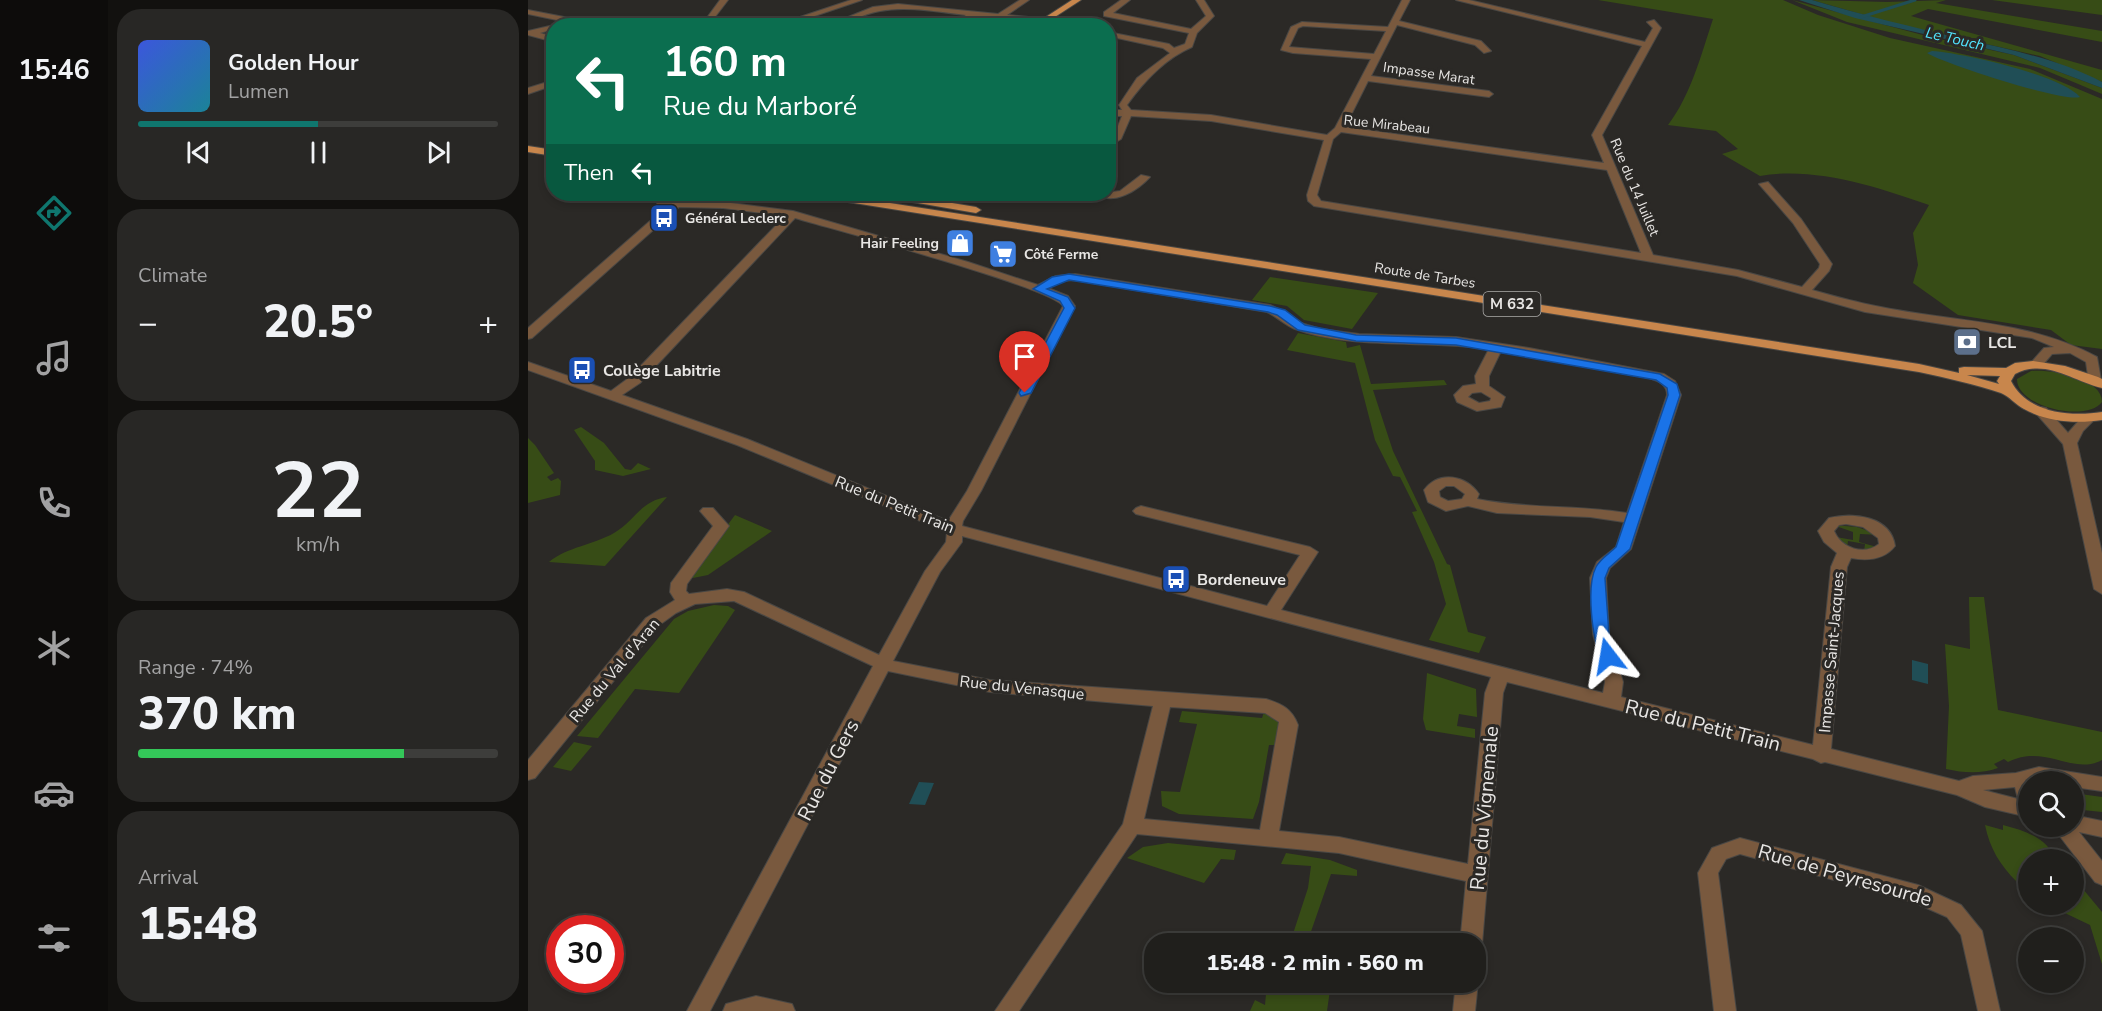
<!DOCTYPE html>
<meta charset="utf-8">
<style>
body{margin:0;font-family:"Nunito Sans",sans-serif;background:#282725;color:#f1f3f6;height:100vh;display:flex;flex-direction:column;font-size:22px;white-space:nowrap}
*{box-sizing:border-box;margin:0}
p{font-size:20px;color:#a2a2a3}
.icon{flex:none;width:33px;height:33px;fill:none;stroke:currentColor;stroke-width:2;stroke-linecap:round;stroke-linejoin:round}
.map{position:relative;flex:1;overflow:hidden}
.side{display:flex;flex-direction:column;gap:9px;padding:9px;background:#12110f;width:420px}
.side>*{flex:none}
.guide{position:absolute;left:18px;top:18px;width:570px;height:183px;border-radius:24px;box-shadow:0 3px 9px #0003,0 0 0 2px #3d3d3b;background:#0b6e4f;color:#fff;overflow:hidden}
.buttons{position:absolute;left:1490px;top:771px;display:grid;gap:12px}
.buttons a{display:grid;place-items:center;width:66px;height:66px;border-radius:50%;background:#201f1c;box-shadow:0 3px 9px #0003,0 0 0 2px #3d3d3b;font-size:30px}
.speed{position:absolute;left:18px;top:915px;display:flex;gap:12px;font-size:30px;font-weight:700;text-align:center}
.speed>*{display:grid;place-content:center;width:78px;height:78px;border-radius:50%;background:#201f1c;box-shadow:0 3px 9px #0003,0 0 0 2px #3d3d3b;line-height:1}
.speed .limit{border:9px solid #d22;background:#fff;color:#111}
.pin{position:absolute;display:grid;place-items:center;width:51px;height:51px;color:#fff;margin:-62px -26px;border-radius:50% 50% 50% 0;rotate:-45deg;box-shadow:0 0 6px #0007}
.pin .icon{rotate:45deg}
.me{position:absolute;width:66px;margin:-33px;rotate:346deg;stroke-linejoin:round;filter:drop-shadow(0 0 4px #0008)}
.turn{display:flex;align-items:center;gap:21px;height:126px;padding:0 18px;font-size:27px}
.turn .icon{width:78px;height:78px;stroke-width:2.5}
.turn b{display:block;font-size:42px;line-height:51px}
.then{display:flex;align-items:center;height:57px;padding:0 18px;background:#0003;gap:12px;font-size:22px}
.big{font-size:45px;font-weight:800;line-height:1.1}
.side .tile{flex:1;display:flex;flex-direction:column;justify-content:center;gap:9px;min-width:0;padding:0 21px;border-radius:24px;background:#282725}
.side .dial{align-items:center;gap:0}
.dial b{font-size:78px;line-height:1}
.song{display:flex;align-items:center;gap:18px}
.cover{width:72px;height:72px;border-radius:9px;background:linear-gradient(135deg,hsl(230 70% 55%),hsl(190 70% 35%))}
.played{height:6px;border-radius:3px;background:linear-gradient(90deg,#0f766e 50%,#3d3d3b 50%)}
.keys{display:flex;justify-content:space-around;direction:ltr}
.heat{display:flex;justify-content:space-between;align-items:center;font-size:33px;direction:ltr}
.charge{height:9px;border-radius:4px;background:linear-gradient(90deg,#34c759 74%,#3d3d3b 0)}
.trip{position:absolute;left:616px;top:933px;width:342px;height:60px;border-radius:24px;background:#201f1c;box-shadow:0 3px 9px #0003,0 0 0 2px #3d3d3b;font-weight:800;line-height:60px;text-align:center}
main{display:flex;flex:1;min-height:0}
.tab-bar{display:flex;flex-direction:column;width:108px;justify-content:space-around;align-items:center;background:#0d0c0b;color:#a2a2a3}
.tab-bar .icon{width:42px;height:42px}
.tab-bar .on{color:#0f766e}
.tab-bar b{font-size:27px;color:#f1f3f6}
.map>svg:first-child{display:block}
.green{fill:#374c16}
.water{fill:#204e56}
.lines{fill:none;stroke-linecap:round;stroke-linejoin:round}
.stream{stroke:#204e56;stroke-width:3}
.minor-casing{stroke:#494744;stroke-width:2}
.major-casing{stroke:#494744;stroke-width:2}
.minor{fill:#79593e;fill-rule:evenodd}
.major{fill:#c8864c;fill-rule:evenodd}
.route{fill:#1a73e8;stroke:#114b97;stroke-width:1.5}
.labels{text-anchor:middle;stroke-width:6;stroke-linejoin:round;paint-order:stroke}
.far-street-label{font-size:14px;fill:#e8e6e4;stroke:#2b2926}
.far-poi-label{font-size:14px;font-weight:bold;fill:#e8e6e4;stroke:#2b2926;text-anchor:start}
.far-water-label{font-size:15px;font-style:italic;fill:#52e5ff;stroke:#2b2926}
.shield{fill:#2b2926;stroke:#afadab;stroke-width:1.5}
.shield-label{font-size:15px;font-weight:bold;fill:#e8e6e4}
.poi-label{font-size:16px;font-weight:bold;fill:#e8e6e4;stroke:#2b2926;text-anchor:start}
.street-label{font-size:16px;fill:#e8e6e4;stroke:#2b2926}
.near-street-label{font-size:20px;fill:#e8e6e4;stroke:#2b2926}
</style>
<main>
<nav class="tab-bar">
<b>15:46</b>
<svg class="icon on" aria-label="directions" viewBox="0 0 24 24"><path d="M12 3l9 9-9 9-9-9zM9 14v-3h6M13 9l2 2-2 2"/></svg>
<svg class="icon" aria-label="music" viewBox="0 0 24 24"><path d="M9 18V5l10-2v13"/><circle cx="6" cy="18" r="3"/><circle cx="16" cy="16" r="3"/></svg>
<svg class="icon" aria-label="phone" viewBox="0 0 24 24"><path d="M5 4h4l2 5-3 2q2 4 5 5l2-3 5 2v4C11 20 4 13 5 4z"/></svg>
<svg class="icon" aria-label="climate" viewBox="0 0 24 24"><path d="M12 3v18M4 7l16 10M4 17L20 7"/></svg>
<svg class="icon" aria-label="car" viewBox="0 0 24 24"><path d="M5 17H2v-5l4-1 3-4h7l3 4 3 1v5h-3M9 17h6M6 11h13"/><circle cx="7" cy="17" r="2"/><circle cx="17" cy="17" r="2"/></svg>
<svg class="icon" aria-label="filters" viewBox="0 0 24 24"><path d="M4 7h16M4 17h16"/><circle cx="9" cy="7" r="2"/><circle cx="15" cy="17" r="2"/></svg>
</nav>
<section class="side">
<div class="tile">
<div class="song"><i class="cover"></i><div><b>Golden Hour</b><p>Lumen</p></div></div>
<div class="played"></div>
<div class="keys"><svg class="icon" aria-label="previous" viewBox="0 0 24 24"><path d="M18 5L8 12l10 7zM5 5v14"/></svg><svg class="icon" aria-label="pause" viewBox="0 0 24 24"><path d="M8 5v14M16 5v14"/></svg><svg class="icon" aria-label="next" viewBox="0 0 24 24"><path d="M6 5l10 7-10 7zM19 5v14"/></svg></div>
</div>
<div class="tile"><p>Climate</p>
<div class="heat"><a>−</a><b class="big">20.5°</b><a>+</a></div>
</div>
<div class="tile dial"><b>22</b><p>km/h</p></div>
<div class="tile"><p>Range · 74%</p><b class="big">370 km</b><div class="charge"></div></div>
<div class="tile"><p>Arrival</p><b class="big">15:48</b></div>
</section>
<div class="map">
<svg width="1574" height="1011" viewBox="0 0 1574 1011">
<rect width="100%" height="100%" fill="#2b2926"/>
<g class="green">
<path d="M 1070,0 L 1255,0 L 1290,15 L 1362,38 L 1502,69 L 1574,99 L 1574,349 L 1543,345 L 1523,330 L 1430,315 L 1385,283 L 1390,265 L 1385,233 L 1401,205 C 1350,187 1286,166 1232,176 L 1194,154 L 1210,149 L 1188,131 L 1140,125 C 1163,95 1173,55 1185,19 Z"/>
<polygon points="1264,0 1402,37 1486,55 1574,88 1574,94 1512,68 1319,22"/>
<polygon points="1284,0 1359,2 1418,0 1408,3 1574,31 1574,42 1400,9 1383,16 1574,70 1574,82 1512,56 1364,23"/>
<polygon points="1464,0 1574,0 1574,15"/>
<polygon points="742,277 850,293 824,329 776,320 759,306 724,300"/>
<polygon points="770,333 818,342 819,348 832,345 843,384 916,380 919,385 845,390 865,451 919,564 922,565 940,632 958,637 951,653 901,640 918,604 906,562 884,512 889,511 872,477 865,476 847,440 827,363 759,350"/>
<path d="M 1503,371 C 1522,369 1574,377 1574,402 C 1559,423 1488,407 1489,379 Z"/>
<polygon points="53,427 76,443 97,469 103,470 110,463 123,469 95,476 67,470 67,461 46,430"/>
<polygon points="0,438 7,445 26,473 19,477 23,481 30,478 33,481 32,495 0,503"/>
<path d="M 139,497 L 77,566 L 21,562 C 39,547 65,545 86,533 C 108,520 112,501 139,497 Z"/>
<polygon points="207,515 244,531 180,575 165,578 162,576"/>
<polygon points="1305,525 1329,527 1352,535 1332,534 1331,542 1349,547 1336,552 1337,544 1320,541 1319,548 1308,537 1325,540 1325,532"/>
<path d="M 1441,597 L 1456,597 L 1470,710 L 1574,732 L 1574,760 C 1545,776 1517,743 1480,762 L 1476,759 L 1466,764 L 1470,768 C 1453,774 1436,773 1418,769 L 1421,706 L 1417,644 L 1442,649 Z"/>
<polygon points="186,605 200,606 207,610 151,693 107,689 70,738 49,736 146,619 160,611"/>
<polygon points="899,673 948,689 949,717 931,714 929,726 947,729 947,738 898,730 895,719"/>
<polygon points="654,711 734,718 736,712 751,721 748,745 741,745 731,802 725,819 651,814 634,806 633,791 652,792 669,724 651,722"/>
<polygon points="46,742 64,746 43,771 25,767"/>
<polygon points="1545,793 1574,797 1574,812 1545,809"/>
<path d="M 1457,825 L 1475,830 L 1475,825 C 1493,830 1513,835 1524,852 L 1508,859 L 1500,860 L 1500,869 L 1489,882 C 1472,865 1462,849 1457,825 Z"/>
<polygon points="640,843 708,850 706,860 693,859 676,883 599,858 615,847"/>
<polygon points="758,853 802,860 829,870 829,876 803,874 779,943 762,943 780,888 783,866 753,864"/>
<polygon points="1545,877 1574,912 1574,964 1562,925 1520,905 1545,904"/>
<polygon points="739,983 803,983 799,1011 722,1011 727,1000 737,1005"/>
</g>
<g class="water">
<path d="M 1271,0 L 1284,0 C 1334,15 1385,27 1435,39 C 1484,50 1530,59 1574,82 L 1574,88 L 1486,55 L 1327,18 Z"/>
<path d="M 1404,51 C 1435,53 1532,75 1552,97 C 1536,103 1417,64 1399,53 Z"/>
<polygon points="1384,660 1400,664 1400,684 1384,680"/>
<polygon points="391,782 406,783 397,805 381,804"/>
</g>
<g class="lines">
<polyline class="stream" points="1333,17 1387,0"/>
<g class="minor-casing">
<g id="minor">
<polygon points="192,0 200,0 180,26 173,26"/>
<polygon points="323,0 334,0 257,26 245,26"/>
<path d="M 492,0 L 501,0 L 479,15 L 511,18 L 542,26 L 447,16 L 430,26 L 420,26 L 438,15 C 410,12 380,6 352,11 C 333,14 317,26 298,26 L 345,7 L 370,4 L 470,14 Z"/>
<path d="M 593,0 L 602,0 L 585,13 L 663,29 L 678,16 L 668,0 L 676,0 L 686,16 L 669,33 L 664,47 C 638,58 616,81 599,105 L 603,110 L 683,115 L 799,135 L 807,128 L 843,59 L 765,53 L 753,50 L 763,27 L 774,22 L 860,27 L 874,0 L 882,0 L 871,21 L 953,41 L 963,51 L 956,53 L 947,45 L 869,25 L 843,76 L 961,91 L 965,94 L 961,97 L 840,81 L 817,127 L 1076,163 L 1064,135 L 1114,46 L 928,0 L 941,0 L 1117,42 L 1125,28 L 1119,22 L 1126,20 L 1133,28 L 1074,135 L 1125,255 L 1210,270 L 1274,287 L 1291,268 L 1292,264 L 1265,223 L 1231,184 L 1240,182 L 1273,219 L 1304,264 L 1301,271 L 1284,290 C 1302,295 1320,300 1338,304 C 1416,322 1496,318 1569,357 L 1573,380 L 1571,383 L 1561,383 L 1558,362 L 1542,353 L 1524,354 L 1512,368 L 1502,368 L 1501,365 L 1516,348 L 1526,347 L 1504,338 L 1337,312 L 1209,276 L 786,206 L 780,201 L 779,195 L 796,140 L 683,121 L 603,116 L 593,139 L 580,147 L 580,139 L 586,136 L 594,116 L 580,116 L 580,110 L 594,110 L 591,105 L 609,78 L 642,53 L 635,48 L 580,36 L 580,32 L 641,44 L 646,48 L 657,44 L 661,33 L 576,16 L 576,12 ZM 775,26 L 858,31 L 846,54 L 761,47 L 770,28 ZM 813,132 L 1079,170 L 1113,253 L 793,201 L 789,195 L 805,139 Z"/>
<polygon points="0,10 72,24 75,26 58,26 0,14"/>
<polygon points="26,25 29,26 26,26 26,29 12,33 26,37 26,42 0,35 0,31"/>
<polygon points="26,80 26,85 0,94 0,88"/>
<path d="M 613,175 L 622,177 C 610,190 586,206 569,194 L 592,191 Z"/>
<path d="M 157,194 L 168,194 L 159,201 L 195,202 L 265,211 L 440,262 L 510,285 L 528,276 L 547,274 L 742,305 L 755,311 L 773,323 L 793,329 L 831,334 L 928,337 L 1001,348 L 1136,374 L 1147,381 L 1153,395 L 1103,549 L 1082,568 L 1078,578 L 1081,634 L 1095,682 L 1093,697 L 1285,745 L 1303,567 L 1309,553 L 1296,542 L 1290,531 L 1301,518 C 1325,512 1363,516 1367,546 C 1356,560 1339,561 1323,558 L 1319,567 L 1303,749 L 1431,781 L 1445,776 L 1488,773 L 1511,767 L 1574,777 L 1574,791 L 1545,787 L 1545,782 L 1500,782 L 1500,817 L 1457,807 L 1429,795 L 1297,762 L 1293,763 L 1285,759 L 979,682 L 975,693 L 954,944 L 951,951 L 948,952 L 948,944 L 932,944 L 938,881 L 811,853 L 609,834 L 491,1011 L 467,1011 L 595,824 L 625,706 L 462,692 L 360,671 L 182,1011 L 159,1011 L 345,666 L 206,601 L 167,604 L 148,613 L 130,626 L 7,778 L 0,780 L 0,760 L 118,618 L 147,600 L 142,592 L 143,583 L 185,526 L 172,511 L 175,508 L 185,508 L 201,526 L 159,584 L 158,591 L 161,594 L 199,589 L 216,592 L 351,655 L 397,571 L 418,542 L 419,532 L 209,445 L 0,370 L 0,362 L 83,391 L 102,377 L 257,216 L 195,208 L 151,207 L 4,338 L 0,339 L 0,328 L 138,207 L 129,206 L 129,202 L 146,201 ZM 267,218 C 304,229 522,287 535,306 L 439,491 L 420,521 L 219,439 L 94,395 L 112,383 ZM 547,280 L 739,312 C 749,317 757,325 767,329 C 824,350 899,340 961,349 L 947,376 L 948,384 L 935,386 L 926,395 L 929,402 L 949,411 L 973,407 L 977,397 L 961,386 L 961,376 L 973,351 L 1121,378 C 1130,381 1139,384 1139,395 L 1099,513 C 1049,505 998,509 949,499 L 951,494 C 938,475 911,470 896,490 L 900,502 L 918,511 L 940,506 L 969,513 L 1062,517 L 1096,522 L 1088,547 L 1069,562 L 1062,578 L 1065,634 L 1077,682 L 1075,693 L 753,610 L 790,552 L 782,547 L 613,506 L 608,508 L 605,511 L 608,514 L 772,555 L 739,606 L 434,526 L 435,521 L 453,491 L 547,306 L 540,296 L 520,288 L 534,281 ZM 953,392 L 963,398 L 962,401 L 951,403 L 940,397 L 944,393 ZM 918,486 L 926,486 L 937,494 L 934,499 L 920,501 L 912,497 L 911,491 ZM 1318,524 L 1335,527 L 1350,538 L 1351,544 C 1336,556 1313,548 1306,531 L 1311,525 ZM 434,536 L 963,677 L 957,693 L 940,864 L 811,837 L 751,831 L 770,725 C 764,709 754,704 738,699 L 462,680 L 365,661 L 412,572 L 434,542 ZM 642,707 L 737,713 L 751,722 L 732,830 L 616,819 ZM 1487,787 L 1490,799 L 1455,790 Z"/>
<polygon points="1513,407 1518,408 1540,433 1555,416 1560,415 1567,419 1555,431 1549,443 1574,553 1574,594 1566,589 1535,444 1506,411"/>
<polygon points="1545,815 1574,821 1574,837 1551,832 1574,861 1574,885 1567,882 1524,826 1545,826"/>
<polygon points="1212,838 1390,885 1433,905 1454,931 1472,1011 1450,1011 1433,935 1419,917 1385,902 1212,854 1198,859 1190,873 1208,1011 1186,1011 1170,873 1184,848"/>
<polygon points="948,977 950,982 947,1011 925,1011 928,982 948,982"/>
<polygon points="228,996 264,1004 267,1011 195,1011 198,1004"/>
</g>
</g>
<g class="major-casing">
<g id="major">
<polygon points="544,0 553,0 513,26 504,26"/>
<polygon points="0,146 26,150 26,156 0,152"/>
<path d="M 283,194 L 304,194 L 1391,364 L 1431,373 L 1431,368 L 1436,367 L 1478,368 L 1487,363 L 1505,361 L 1537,366 L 1570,377 L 1574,379 L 1574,388 C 1545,381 1517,358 1487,374 L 1483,381 C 1499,413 1542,417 1574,412 L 1574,420 C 1549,424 1519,422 1496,409 C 1488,405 1481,396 1473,393 C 1446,384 1419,378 1391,372 L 288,197 ZM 1439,375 L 1472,376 L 1469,381 L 1471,384 Z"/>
<polygon points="350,194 370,194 448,207 453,210 448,213 355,197"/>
</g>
</g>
<use href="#minor" class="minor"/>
<use href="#major" class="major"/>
</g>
<path class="route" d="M 541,274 L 742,306 L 757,310 L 777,325 L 828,335 L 928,338 L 1132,374 L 1149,384 L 1152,395 L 1102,549 L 1081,568 L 1077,578 L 1081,634 L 1088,656 L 1086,660 L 1074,660 C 1064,641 1058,586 1068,567 C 1072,559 1082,553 1088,547 L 1140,395 L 1139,388 L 1128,380 L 928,345 L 828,341 L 770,330 L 749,315 L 740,312 L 541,280 L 519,289 L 540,297 L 547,308 L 503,393 L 493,396 L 491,393 L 536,308 L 532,301 L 505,289 L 524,277 Z"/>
<defs>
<g id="bus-square" transform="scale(1.5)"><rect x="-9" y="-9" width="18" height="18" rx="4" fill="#1a4fb4" stroke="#2b2926"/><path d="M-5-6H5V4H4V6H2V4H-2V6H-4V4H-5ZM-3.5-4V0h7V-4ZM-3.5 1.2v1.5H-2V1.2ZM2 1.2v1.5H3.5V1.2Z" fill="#fff"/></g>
<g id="shop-square" transform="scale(1.5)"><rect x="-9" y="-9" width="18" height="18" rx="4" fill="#3f7fe0" stroke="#2b2926"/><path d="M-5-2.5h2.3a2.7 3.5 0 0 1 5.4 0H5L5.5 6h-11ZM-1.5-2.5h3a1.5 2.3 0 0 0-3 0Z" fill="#fff"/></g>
<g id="supermarket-square" transform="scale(1.5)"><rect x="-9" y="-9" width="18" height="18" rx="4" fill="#3f7fe0" stroke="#2b2926"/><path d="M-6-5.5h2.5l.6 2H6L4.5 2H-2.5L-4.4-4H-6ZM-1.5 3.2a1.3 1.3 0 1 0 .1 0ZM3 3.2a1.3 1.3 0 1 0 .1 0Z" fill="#fff"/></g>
<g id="bank-square" transform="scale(1.5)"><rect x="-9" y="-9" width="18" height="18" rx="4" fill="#5c6f8a" stroke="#2b2926"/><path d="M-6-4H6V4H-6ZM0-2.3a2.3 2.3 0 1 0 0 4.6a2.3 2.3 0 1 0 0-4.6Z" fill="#fff"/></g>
</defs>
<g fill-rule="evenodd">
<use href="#bus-square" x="136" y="218"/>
<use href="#shop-square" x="432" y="243"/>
<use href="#supermarket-square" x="475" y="254"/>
<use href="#bank-square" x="1439" y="342"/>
<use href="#bus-square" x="54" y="370"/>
<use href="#bus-square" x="648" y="579"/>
</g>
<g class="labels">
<g class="far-street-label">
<text transform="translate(901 73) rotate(8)" y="5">Impasse Marat</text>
<text transform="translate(859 124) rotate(6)" y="5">Rue Mirabeau</text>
<text transform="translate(1107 187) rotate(67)" y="5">Rue du 14 Juillet</text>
<text transform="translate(897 275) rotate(9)" y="5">Route de Tarbes</text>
</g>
<g class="far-poi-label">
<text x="157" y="223">Général Leclerc</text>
<text x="411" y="248" text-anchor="end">Hair Feeling</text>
<text x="496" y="259">Côté Ferme</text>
</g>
<g class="far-water-label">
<text transform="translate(1427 39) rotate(13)" y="5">Le Touch</text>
</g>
<rect class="shield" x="955.5" y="292" width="57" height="24" rx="4.5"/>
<g class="shield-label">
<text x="984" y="309">M 632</text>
</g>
<g class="poi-label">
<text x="1460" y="348">LCL</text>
<text x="75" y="376">Collège Labitrie</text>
<text x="669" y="585">Bordeneuve</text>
</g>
<g class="street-label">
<text transform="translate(367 504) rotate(22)" y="6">Rue du Petit Train</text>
<text transform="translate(1303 652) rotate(-85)" y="6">Impasse Saint-Jacques</text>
<text transform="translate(86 670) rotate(-50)" y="6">Rue du Val d'Aran</text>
<text transform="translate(494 687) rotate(6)" y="6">Rue du Venasque</text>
</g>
<g class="near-street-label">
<text transform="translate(1175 725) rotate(14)" y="7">Rue du Petit Train</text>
<text transform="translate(300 770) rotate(-63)" y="7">Rue du Gers</text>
<text transform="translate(956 808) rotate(-85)" y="7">Rue du Vignemale</text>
<text transform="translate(1317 875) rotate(16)" y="7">Rue de Peyresourde</text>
</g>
</g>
</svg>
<div class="buttons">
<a><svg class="icon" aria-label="search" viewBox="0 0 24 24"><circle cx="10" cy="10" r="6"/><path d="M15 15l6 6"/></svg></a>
<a>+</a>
<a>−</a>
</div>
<div class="speed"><div class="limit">30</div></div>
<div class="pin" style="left:497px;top:393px;background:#d93025"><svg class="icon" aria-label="arrive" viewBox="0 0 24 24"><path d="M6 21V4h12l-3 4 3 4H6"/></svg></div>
<svg class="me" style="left:1080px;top:656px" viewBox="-20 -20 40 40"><path d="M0-17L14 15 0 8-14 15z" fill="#1a73e8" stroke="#fff" stroke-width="4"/></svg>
<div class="trip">15:48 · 2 min · 560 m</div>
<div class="guide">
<div class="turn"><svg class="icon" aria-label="left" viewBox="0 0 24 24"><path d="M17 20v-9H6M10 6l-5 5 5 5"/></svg><div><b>160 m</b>Rue du Marboré</div></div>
<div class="then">Then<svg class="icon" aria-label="left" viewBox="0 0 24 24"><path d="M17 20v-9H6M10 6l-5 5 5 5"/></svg></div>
</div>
</div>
</main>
